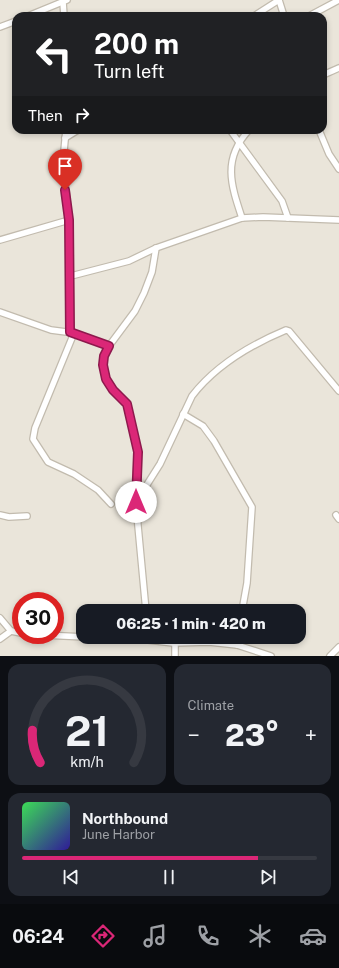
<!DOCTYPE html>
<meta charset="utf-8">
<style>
body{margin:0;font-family:"Public Sans",sans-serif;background:#242831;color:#f1f3f6;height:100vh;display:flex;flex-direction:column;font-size:15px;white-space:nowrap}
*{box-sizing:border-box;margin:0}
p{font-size:13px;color:#9ea1a6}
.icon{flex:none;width:22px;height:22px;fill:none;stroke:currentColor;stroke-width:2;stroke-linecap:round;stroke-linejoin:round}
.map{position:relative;height:656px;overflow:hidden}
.details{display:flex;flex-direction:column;gap:8px;padding:8px;background:#0d0f14;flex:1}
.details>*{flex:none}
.guide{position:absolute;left:12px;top:12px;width:315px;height:122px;border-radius:12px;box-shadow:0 2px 6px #0003;background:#202124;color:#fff;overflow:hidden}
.speed{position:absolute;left:12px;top:592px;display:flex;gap:8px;font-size:20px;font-weight:700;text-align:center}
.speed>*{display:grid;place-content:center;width:52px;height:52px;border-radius:50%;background:#171b24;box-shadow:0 2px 6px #0003;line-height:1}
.speed .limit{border:6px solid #d22;background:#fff;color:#111}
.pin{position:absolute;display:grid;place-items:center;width:34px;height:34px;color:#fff;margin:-41px -17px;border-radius:50% 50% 50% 0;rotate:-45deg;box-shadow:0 0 4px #0007}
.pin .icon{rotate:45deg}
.me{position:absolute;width:44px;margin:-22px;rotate:0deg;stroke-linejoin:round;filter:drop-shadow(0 0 3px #0008)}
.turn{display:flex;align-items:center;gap:14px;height:84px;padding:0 16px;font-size:18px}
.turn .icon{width:52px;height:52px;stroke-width:2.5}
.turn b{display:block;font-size:28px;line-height:34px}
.then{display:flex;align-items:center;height:38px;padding:0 16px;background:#0003;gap:8px;font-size:15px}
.big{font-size:30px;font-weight:800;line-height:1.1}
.details .widget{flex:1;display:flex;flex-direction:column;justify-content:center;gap:6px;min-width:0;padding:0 14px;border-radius:12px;background:#242831}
.details .dial{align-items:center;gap:0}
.dial svg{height:104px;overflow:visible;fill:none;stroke:#363941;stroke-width:7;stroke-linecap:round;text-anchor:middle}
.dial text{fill:#f1f3f6;stroke:none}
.song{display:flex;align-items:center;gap:12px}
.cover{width:48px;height:48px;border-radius:6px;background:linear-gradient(135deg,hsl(130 70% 55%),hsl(250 70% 35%))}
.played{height:4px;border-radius:2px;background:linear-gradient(90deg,#db2777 80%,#363941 80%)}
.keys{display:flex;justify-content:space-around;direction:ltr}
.heat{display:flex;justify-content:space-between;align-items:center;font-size:22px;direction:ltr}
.details .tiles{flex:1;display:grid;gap:8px;grid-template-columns:1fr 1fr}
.widget:last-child{grid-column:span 2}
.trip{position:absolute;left:76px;top:604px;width:230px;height:40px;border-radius:12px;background:#171b24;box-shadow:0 2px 6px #0003;font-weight:800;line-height:40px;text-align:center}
.tab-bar{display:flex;height:64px;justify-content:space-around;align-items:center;background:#090b0e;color:#9ea1a6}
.tab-bar .icon{width:28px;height:28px}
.tab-bar .on{color:#db2777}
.tab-bar b{font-size:18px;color:#f1f3f6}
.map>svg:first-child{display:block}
.residential{fill:#eae5da;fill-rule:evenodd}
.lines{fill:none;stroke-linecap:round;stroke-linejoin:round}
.minor-casing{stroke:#c2bbae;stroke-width:8}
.minor{stroke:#fff;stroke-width:5.5}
.route-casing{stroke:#8e194d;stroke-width:10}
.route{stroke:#db2777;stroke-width:7}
</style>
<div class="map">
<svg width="339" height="656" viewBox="0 0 339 656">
<rect width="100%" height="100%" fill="#f6f3ec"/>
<path class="residential" d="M 0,0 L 339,0 L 339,656 L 0,656 ZM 16,16 L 323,16 L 323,130 L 16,130 ZM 21,601 L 55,601 L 55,635 L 21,635 ZM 83,611 L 299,611 L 299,637 L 83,637 Z"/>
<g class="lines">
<g class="minor-casing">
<g id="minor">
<polyline points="63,2 64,16"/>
<polyline points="28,16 67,0"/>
<polyline points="254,16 279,0 284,16"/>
<polyline points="309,16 339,0"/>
<polyline points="0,27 16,21"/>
<polyline points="323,75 339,68"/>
<polyline points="66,130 63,161 69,220 71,332"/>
<polyline points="230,130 282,201 288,218"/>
<polyline points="319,130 329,154 339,169"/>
<polyline points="65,138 78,130"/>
<path d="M 242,218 C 231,185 222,159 249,130"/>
<polyline points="0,240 69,220"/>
<polyline points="71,276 129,261 156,248 242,218 263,217 339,220"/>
<polyline points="0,312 51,330 74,333 109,346"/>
<polyline points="74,333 35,428 33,439 48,462 74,474 98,490 111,504"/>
<polyline points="183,414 203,426 214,441 252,507 247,583 242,611"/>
<path d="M 136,502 L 160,464 L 192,396 C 216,365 250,345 286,330 L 289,331 L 339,391"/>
<polyline points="0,515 9,517 27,516"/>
<polyline points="336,515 339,519"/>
<polyline points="146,611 135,494 138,452 127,404 113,390 106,379 103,365 104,356 109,346 135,311 144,293 152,272 156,248"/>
<polyline points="0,618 11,631"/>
<polyline points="43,635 148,640 173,643 209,642 237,645 271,656"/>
<polyline points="0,639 11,631 21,633"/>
<polyline points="175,643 175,656"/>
<polyline points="237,645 239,637"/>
<polyline points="330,656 339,647"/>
</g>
</g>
<use href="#minor" class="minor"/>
</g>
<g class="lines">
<g class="route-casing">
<polyline id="route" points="65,190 69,220 70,332 109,346 104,356 103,365 106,379 113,390 127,404 138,452 136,502"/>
</g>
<use href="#route" class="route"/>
</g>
</svg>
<div class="speed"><div class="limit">30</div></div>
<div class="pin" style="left:65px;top:190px;background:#d93025"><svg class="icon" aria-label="arrive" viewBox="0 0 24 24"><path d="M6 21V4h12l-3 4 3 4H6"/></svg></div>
<svg class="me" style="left:136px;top:502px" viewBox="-20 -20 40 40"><circle r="19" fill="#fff"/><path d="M0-13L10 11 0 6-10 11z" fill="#db2777"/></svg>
<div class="trip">06:25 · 1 min · 420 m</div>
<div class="guide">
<div class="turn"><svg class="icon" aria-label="left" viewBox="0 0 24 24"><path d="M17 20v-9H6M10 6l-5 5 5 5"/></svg><div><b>200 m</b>Turn left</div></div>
<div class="then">Then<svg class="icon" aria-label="right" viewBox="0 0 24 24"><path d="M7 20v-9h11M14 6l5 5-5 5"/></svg></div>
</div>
</div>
<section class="details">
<div class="tiles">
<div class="widget dial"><svg viewBox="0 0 100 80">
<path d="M14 69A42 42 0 1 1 86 69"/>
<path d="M14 69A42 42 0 0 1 8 44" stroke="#db2777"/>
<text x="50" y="56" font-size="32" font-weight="700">21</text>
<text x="50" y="72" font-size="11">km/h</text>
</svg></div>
<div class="widget"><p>Climate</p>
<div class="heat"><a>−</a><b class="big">23°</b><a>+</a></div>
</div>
<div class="widget">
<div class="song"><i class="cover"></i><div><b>Northbound</b><p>June Harbor</p></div></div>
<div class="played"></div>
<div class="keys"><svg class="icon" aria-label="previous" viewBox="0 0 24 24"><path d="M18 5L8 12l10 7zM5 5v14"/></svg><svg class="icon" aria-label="pause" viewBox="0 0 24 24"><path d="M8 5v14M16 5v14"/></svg><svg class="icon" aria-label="next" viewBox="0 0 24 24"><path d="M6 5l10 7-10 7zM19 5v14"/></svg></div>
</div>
</div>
</section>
<nav class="tab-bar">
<b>06:24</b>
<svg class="icon on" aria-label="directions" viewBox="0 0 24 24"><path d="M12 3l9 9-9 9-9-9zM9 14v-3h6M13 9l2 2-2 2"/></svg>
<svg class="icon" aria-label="music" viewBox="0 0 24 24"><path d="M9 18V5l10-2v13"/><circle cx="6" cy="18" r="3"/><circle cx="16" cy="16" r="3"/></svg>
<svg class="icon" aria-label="phone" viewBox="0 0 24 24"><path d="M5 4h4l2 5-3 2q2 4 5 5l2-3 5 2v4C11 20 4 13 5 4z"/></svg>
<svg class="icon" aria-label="climate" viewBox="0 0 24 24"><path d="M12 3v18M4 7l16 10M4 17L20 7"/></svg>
<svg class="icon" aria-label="car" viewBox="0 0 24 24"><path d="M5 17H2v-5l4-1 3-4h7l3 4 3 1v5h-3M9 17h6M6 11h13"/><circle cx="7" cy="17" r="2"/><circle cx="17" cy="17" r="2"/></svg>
</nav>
